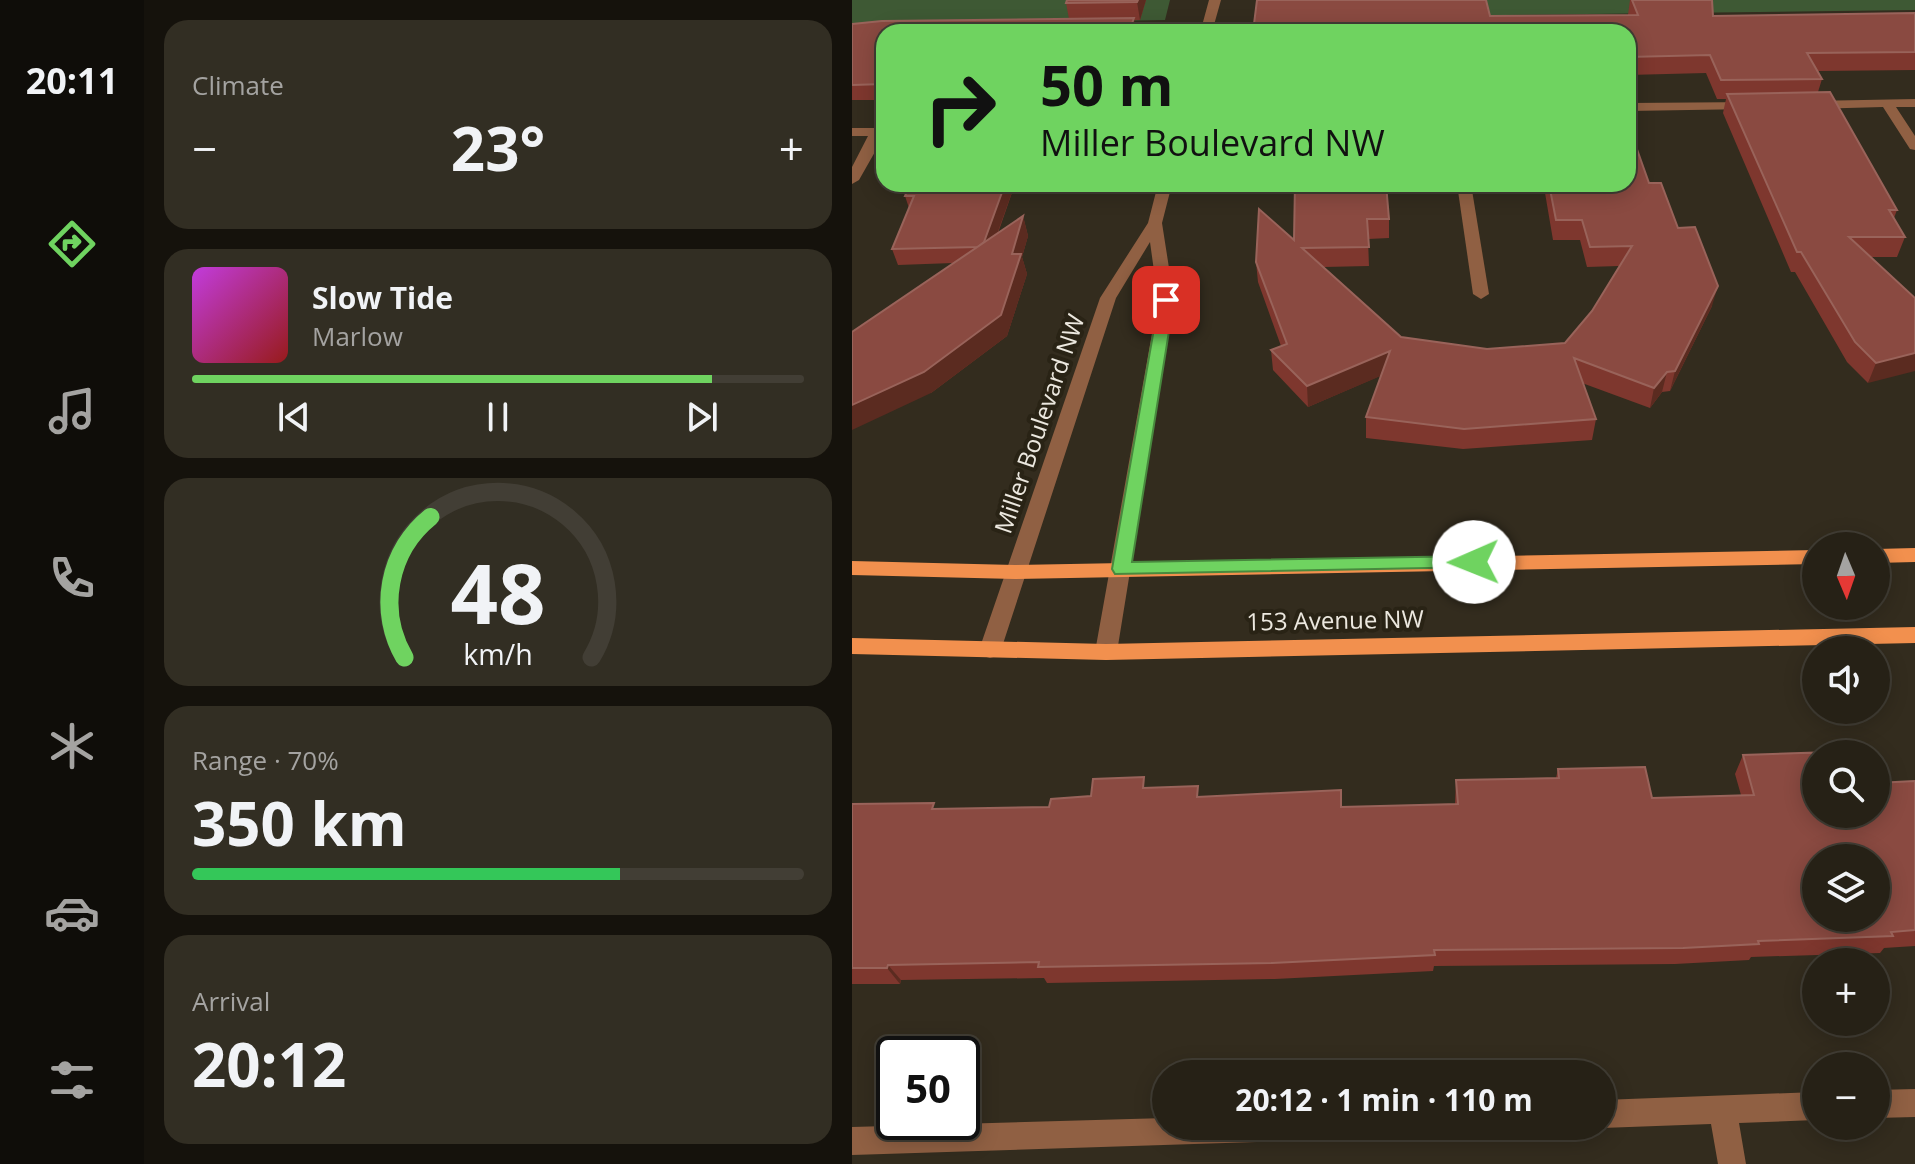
<!DOCTYPE html>
<meta charset="utf-8">
<style>
body{margin:0;font-family:"Open Sans",sans-serif;background:#322e23;color:#f1f3f6;height:100vh;display:flex;flex-direction:column;font-size:30px;white-space:nowrap}
*{box-sizing:border-box;margin:0}
p{font-size:26px;color:#a4a3a1}
.icon{flex:none;width:44px;height:44px;fill:none;stroke:currentColor;stroke-width:2;stroke-linecap:round;stroke-linejoin:round}
.map{position:relative;flex:1;overflow:hidden}
.side{display:flex;flex-direction:column;gap:20px;padding:20px;background:#15120c;width:708px}
.side>*{flex:none}
.top-card{position:absolute;left:24px;top:24px;width:760px;height:168px;border-radius:24px;box-shadow:0 4px 20px #0003,0 0 0 2px #423e35;background:#6fd360;color:#111;overflow:hidden}
.needle{width:52px;rotate:178deg}
.controls{position:absolute;left:950px;top:532px;display:grid;gap:16px}
.controls a{display:grid;place-items:center;width:88px;height:88px;border-radius:50%;background:#262116;box-shadow:0 4px 20px #0003,0 0 0 2px #423e35;font-size:40px}
.speed{position:absolute;left:24px;top:1036px;display:flex;gap:16px;font-size:40px;font-weight:700;text-align:center}
.speed>*{display:grid;place-content:center;width:104px;height:104px;border-radius:50%;background:#262116;box-shadow:0 4px 20px #0003,0 0 0 2px #423e35;line-height:1}
.speed .limit{border:4px solid #111;border-radius:12px;background:#fff;color:#111}
.pin{position:absolute;display:grid;place-items:center;width:68px;height:68px;color:#fff;margin:-34px;border-radius:16px;box-shadow:0 4px 12px #0006}
.me{position:absolute;width:88px;margin:-44px;rotate:269deg;stroke-linejoin:round;filter:drop-shadow(0 0 6px #0008)}
.turn{display:flex;align-items:center;gap:28px;height:168px;padding:0 32px;font-size:36px}
.turn .icon{width:104px;height:104px;stroke-width:2.5}
.turn b{display:block;font-size:56px;line-height:68px}
.big{font-size:60px;font-weight:700;line-height:1.1}
.side .tile{flex:1;display:flex;flex-direction:column;justify-content:center;gap:12px;min-width:0;padding:0 28px;border-radius:24px;background:#322e23}
.side .dial{align-items:center;gap:0}
.dial svg{height:208px;overflow:visible;fill:none;stroke:#423e35;stroke-width:7;stroke-linecap:round;text-anchor:middle}
.dial text{fill:#f1f3f6;stroke:none}
.song{display:flex;align-items:center;gap:24px}
.cover{width:96px;height:96px;border-radius:12px;background:linear-gradient(135deg,hsl(290 70% 55%),hsl(0 70% 35%))}
.played{height:8px;border-radius:4px;background:linear-gradient(90deg,#6fd360 85%,#423e35 85%)}
.keys{display:flex;justify-content:space-around;direction:ltr}
.heat{display:flex;justify-content:space-between;align-items:center;font-size:44px;direction:ltr}
.charge{height:12px;border-radius:6px;background:linear-gradient(90deg,#34c759 70%,#423e35 0)}
.trip{position:absolute;left:300px;top:1060px;width:464px;height:80px;border-radius:40px;background:#262116;box-shadow:0 4px 20px #0003,0 0 0 2px #423e35;font-weight:700;line-height:80px;text-align:center}
main{display:flex;flex:1;min-height:0}
.menu{display:flex;flex-direction:column;width:144px;justify-content:space-around;align-items:center;background:#0f0d09;color:#a4a3a1}
.menu .icon{width:56px;height:56px}
.menu .on{color:#6fd360}
.menu b{font-size:36px;color:#f1f3f6}
.map>svg:first-child{display:block}
.green{fill:#3e5934}
.lines{fill:none;stroke-linecap:round;stroke-linejoin:round}
.minor{fill:#906043;fill-rule:evenodd}
.major{fill:#f2904e;fill-rule:evenodd}
.wall{fill:#7e372e}
.shaded-wall{fill:#5b2b20}
.building{fill:#8a4a41;stroke:#99635a;stroke-width:2;fill-rule:evenodd}
.route{fill:#6fd360;stroke:#48893e;stroke-width:2}
.labels{text-anchor:middle;stroke-width:8;stroke-linejoin:round;paint-order:stroke}
.street-label{font-size:24px;fill:#ece8df;stroke:#292315}
</style>
<main>
<nav class="menu">
<b>20:11</b>
<svg class="icon on" aria-label="directions" viewBox="0 0 24 24"><path d="M12 3l9 9-9 9-9-9zM9 14v-3h6M13 9l2 2-2 2"/></svg>
<svg class="icon" aria-label="music" viewBox="0 0 24 24"><path d="M9 18V5l10-2v13"/><circle cx="6" cy="18" r="3"/><circle cx="16" cy="16" r="3"/></svg>
<svg class="icon" aria-label="phone" viewBox="0 0 24 24"><path d="M5 4h4l2 5-3 2q2 4 5 5l2-3 5 2v4C11 20 4 13 5 4z"/></svg>
<svg class="icon" aria-label="climate" viewBox="0 0 24 24"><path d="M12 3v18M4 7l16 10M4 17L20 7"/></svg>
<svg class="icon" aria-label="car" viewBox="0 0 24 24"><path d="M5 17H2v-5l4-1 3-4h7l3 4 3 1v5h-3M9 17h6M6 11h13"/><circle cx="7" cy="17" r="2"/><circle cx="17" cy="17" r="2"/></svg>
<svg class="icon" aria-label="filters" viewBox="0 0 24 24"><path d="M4 7h16M4 17h16"/><circle cx="9" cy="7" r="2"/><circle cx="15" cy="17" r="2"/></svg>
</nav>
<section class="side">
<div class="tile"><p>Climate</p>
<div class="heat"><a>−</a><b class="big">23°</b><a>+</a></div>
</div>
<div class="tile">
<div class="song"><i class="cover"></i><div><b>Slow Tide</b><p>Marlow</p></div></div>
<div class="played"></div>
<div class="keys"><svg class="icon" aria-label="previous" viewBox="0 0 24 24"><path d="M18 5L8 12l10 7zM5 5v14"/></svg><svg class="icon" aria-label="pause" viewBox="0 0 24 24"><path d="M8 5v14M16 5v14"/></svg><svg class="icon" aria-label="next" viewBox="0 0 24 24"><path d="M6 5l10 7-10 7zM19 5v14"/></svg></div>
</div>
<div class="tile dial"><svg viewBox="0 0 100 80">
<path d="M14 69A42 42 0 1 1 86 69"/>
<path d="M14 69A42 42 0 0 1 24 15" stroke="#6fd360"/>
<text x="50" y="56" font-size="32" font-weight="700">48</text>
<text x="50" y="72" font-size="11">km/h</text>
</svg></div>
<div class="tile"><p>Range · 70%</p><b class="big">350 km</b><div class="charge"></div></div>
<div class="tile"><p>Arrival</p><b class="big">20:12</b></div>
</section>
<div class="map">
<svg width="1063" height="1164" viewBox="0 0 1063 1164">
<rect width="100%" height="100%" fill="#332c1e"/>
<g class="green">
<polygon points="0,0 318,0 313,20 0,25"/>
<polygon points="405,0 1063,0 1063,10 404,18"/>
</g>
<g class="lines">
<g class="minor">
<polygon points="357,0 369,0 360,32 348,32 349,29 256,30 250,27 256,24 351,22"/>
<polygon points="1063,99 1063,107 1044,107 1063,136 1063,150 1058,149 1031,107 959,109 953,105 959,101"/>
<polygon points="904,102 904,108 899,109 776,111 776,103"/>
<polygon points="0,128 32,128 32,136 7,180 0,184 0,167 16,136 0,136"/>
<polygon points="306,184 320,184 310,223 322,300 265,652 261,658 254,660 247,658 243,652 306,300 298,242 264,298 149,650 145,656 138,658 131,656 127,650 248,298 296,223"/>
<polygon points="605,184 619,184 637,294 629,299 621,294"/>
<polygon points="1063,1089 1063,1117 1024,1118 1024,1090"/>
<polygon points="964,1092 964,1120 887,1123 894,1164 866,1164 859,1124 750,1128 745,1126 750,1126 750,1100"/>
<polygon points="314,1118 314,1126 481,1126 477,1136 467,1140 0,1155 0,1127"/>
</g>
<g class="major">
<polygon points="1063,548 1063,562 1024,563 1024,549"/>
<polygon points="964,550 964,564 163,579 0,575 0,561 163,565"/>
<polygon points="1063,627 1063,643 254,660 0,654 0,638 254,644"/>
</g>
</g>
<g class="wall">
<polygon points="294,0 288,20 32,32 32,100 0,100 0,24 217,19 214,3"/>
<polygon points="778,0 860,0 861,16 1063,13 1063,70 966,71 970,79 966,92 1045,210 1042,218 1053,237 1045,257 1019,257 1063,298 1016,383 995,362 943,272 939,272 871,113 874,99 865,99 854,73 776,75 776,32 638,16 776,15"/>
<polygon points="797,183 826,228 860,306 818,391 810,392 798,408 730,383 744,419 740,440 611,449 514,438 514,417 530,375 456,407 421,370 419,350 429,346 406,282 404,262 442,240 443,184 536,184 536,190 535,190 537,219 537,238 516,239 517,266 472,267 549,337 635,349 713,343 740,311 767,266 735,267 728,240 701,240 692,187 686,187 685,184"/>
<polygon points="58,184 163,184 146,233 171,216 176,236 170,257 175,274 155,336 79,393 101,263 46,265 40,249 57,208 53,196"/>
<polygon points="891,755 964,814 1063,781 1063,946 1032,948 1028,953 899,957 897,960 823,964 582,966 581,971 423,979 195,983 192,978 49,980 48,984 0,984 0,804 86,809 197,807 239,796 295,788 348,797 490,807 603,804 604,780 704,778 706,769 800,798 889,795 883,774"/>
</g>
<g class="shaded-wall">
<polygon points="286,0 294,0 288,20 285,2"/>
<polygon points="282,18 284,32 277,32"/>
<polygon points="153,184 163,184 135,262 130,246"/>
<polygon points="171,216 176,236 170,257 175,274 155,336 79,393 0,430 0,405 160,254"/>
<polygon points="866,286 860,306 818,391 823,371"/>
<polygon points="538,351 538,372 456,407 455,386"/>
<polygon points="1063,353 1063,371 1016,383 1024,363"/>
<polygon points="815,372 810,392 798,408 802,388"/>
<polygon points="36,965 49,980 48,984 35,968"/>
</g>
<g class="building">
<polygon points="215,0 286,0 285,2 214,3"/>
<polygon points="405,0 634,0 638,16 786,15 780,0 860,0 861,16 1063,13 1063,52 955,53 970,79 869,80 858,55 776,57 776,32 401,32"/>
<polygon points="282,18 277,32 32,32 32,84 0,85 0,24 30,21"/>
<polygon points="978,92 1045,210 1037,210 1053,237 997,237 1063,298 1063,353 1024,363 1003,342 949,252 945,252 875,94"/>
<polygon points="776,124 797,183 809,183 826,228 843,227 866,286 823,371 815,372 802,388 722,358 744,419 612,429 514,417 538,351 455,386 419,350 435,344 404,262 407,209 442,240 443,184 534,184 537,219 515,219 517,247 450,248 549,337 635,349 713,343 740,311 780,246 738,247 730,220 704,220 697,184 776,184"/>
<polygon points="58,184 153,184 132,242 126,247 40,249 62,196 53,196"/>
<polygon points="171,216 160,254 169,254 149,315 72,372 0,405 0,332"/>
<path d="M 978,752 L 978,754 L 964,754 L 964,814 L 1024,814 L 1024,783 L 1063,781 L 1063,930 L 1039,932 L 1041,936 L 906,941 L 907,944 L 831,948 L 582,950 L 583,955 L 420,963 L 186,967 L 187,962 L 36,965 L 35,968 L 0,968 L 0,804 L 82,803 L 80,809 L 197,807 L 199,799 L 239,796 L 241,779 L 292,777 L 291,788 L 346,786 L 345,797 L 489,790 L 489,807 L 606,804 L 604,780 L 707,778 L 706,769 L 793,767 L 800,798 L 902,795 L 891,755 ZM 964,858 L 1024,858 L 1024,918 L 964,918 Z"/>
</g>
<polygon class="route" points="314,295 322,300 280,562 622,556 631,562 629,567 263,574 260,569 307,300"/>
<g class="labels">
<g class="street-label">
<text transform="translate(188 424) rotate(-71)" y="8">Miller Boulevard NW</text>
<text transform="translate(483 621) rotate(-1)" y="8">153 Avenue NW</text>
</g>
</g>
</svg>
<div class="controls">
<a><svg class="needle" viewBox="-14 -14 28 28"><path d="M0-13l5 13h-10z" fill="#e53935"/><path d="M0 13l5-13h-10z" fill="#a4a3a1"/></svg></a>
<a><svg class="icon" aria-label="sound" viewBox="0 0 24 24"><path d="M4 9h4l5-4v14l-5-4H4zM17 9q2 3 0 6"/></svg></a>
<a><svg class="icon" aria-label="search" viewBox="0 0 24 24"><circle cx="10" cy="10" r="6"/><path d="M15 15l6 6"/></svg></a>
<a><svg class="icon" aria-label="layers" viewBox="0 0 24 24"><path d="M12 4l9 5-9 5-9-5zM3 14l9 5 9-5"/></svg></a>
<a>+</a>
<a>−</a>
</div>
<div class="speed"><div class="limit">50</div></div>
<div class="pin" style="left:314px;top:300px;background:#d93025"><svg class="icon" aria-label="arrive" viewBox="0 0 24 24"><path d="M6 21V4h12l-3 4 3 4H6"/></svg></div>
<svg class="me" style="left:622px;top:562px" viewBox="-20 -20 40 40"><circle r="19" fill="#fff"/><path d="M0-13L10 11 0 6-10 11z" fill="#6fd360"/></svg>
<div class="trip">20:12 · 1 min · 110 m</div>
<div class="top-card">
<div class="turn"><svg class="icon" aria-label="right" viewBox="0 0 24 24"><path d="M7 20v-9h11M14 6l5 5-5 5"/></svg><div><b>50 m</b>Miller Boulevard NW</div></div>
</div>
</div>
</main>
